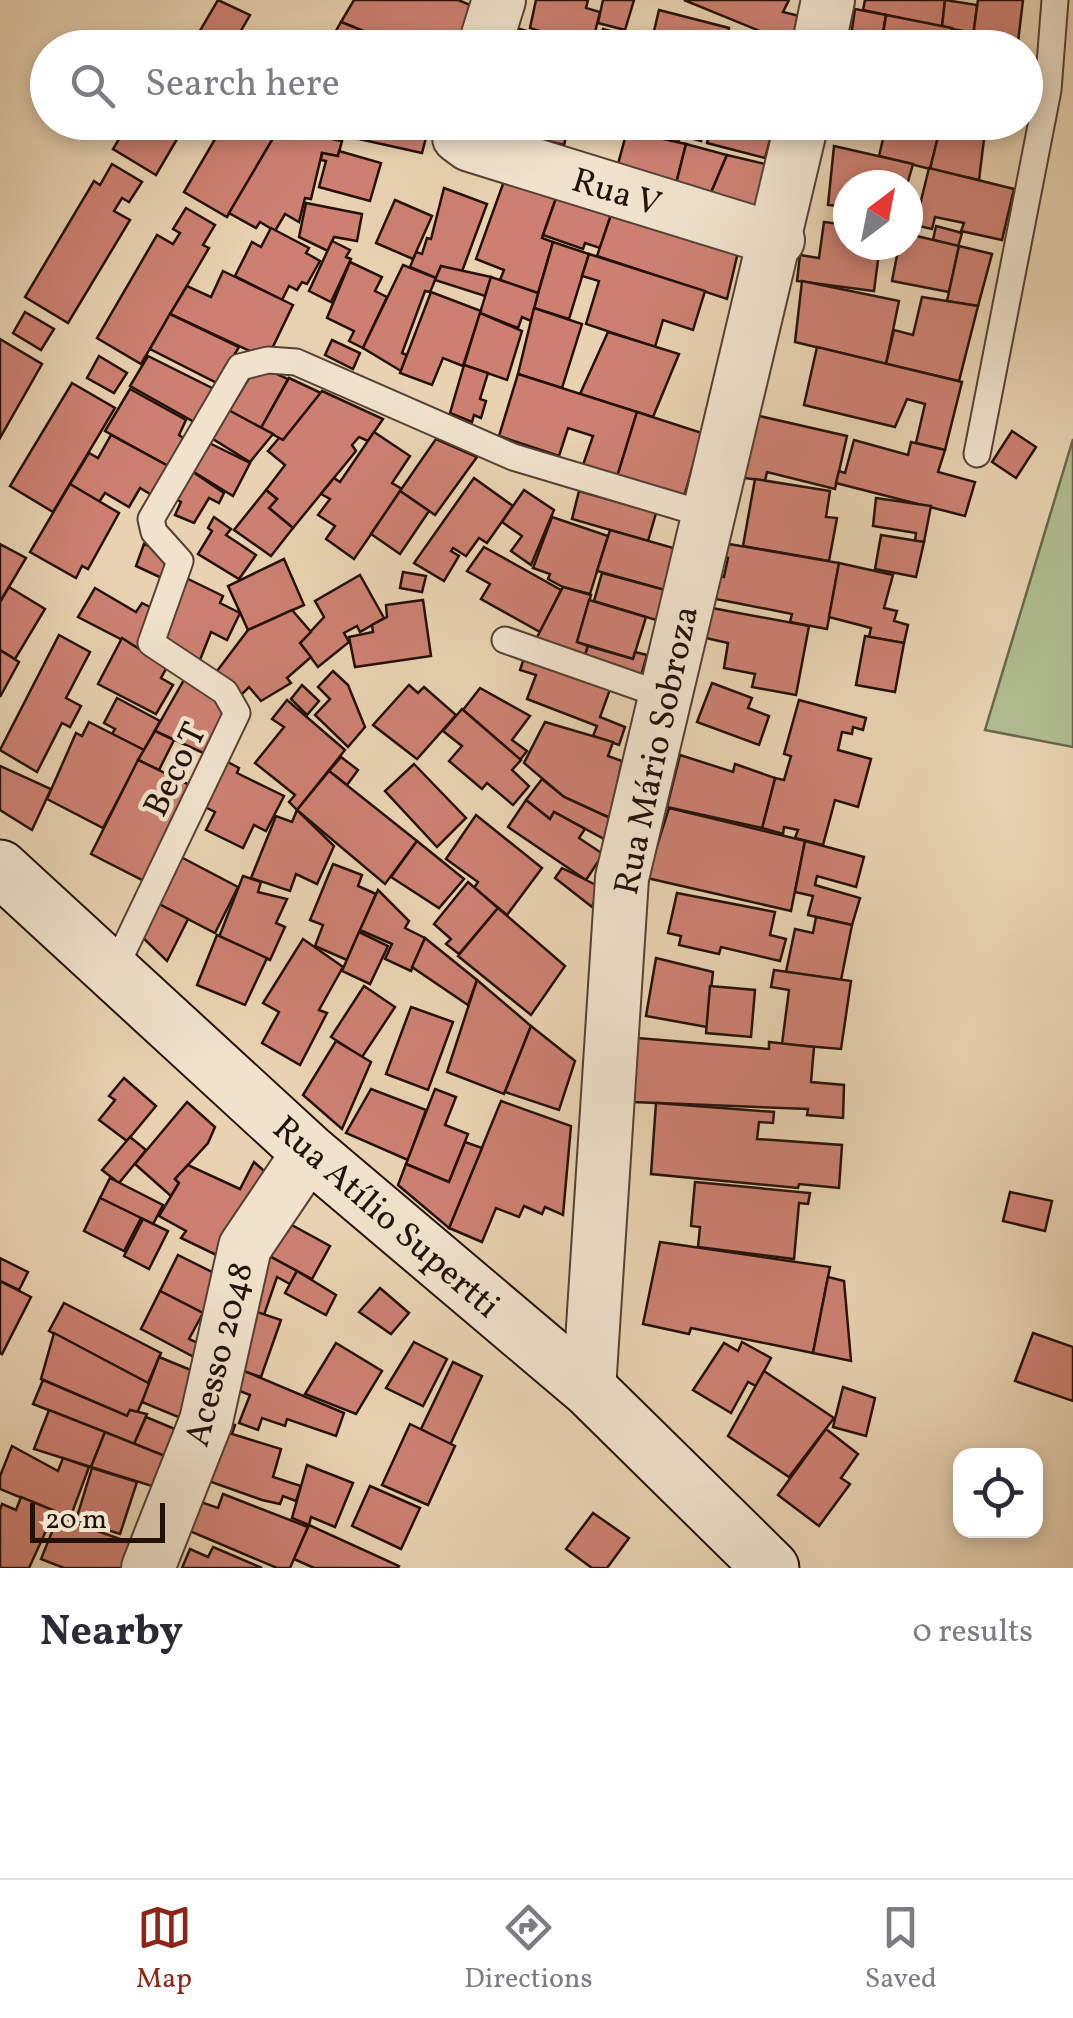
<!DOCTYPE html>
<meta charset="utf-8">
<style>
:root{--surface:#fff;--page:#f7f7f7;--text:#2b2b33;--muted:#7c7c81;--line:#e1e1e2;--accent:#8f2418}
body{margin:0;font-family:Vollkorn,serif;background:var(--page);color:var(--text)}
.controls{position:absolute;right:30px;bottom:30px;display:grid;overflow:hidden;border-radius:20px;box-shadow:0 5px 15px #0003}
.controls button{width:90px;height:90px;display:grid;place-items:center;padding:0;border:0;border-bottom:2px solid var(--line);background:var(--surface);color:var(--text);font:50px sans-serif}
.compass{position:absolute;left:833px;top:170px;width:90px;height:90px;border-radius:50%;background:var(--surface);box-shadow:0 5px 15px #0003;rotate:32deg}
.scale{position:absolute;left:30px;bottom:25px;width:135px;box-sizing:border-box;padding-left:10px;border:5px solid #241109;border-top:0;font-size:28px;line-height:35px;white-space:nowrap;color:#241109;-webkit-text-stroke:8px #f0e2cc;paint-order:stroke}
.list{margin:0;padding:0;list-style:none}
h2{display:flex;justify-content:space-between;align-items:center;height:130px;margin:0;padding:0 40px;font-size:42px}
h2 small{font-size:32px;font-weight:400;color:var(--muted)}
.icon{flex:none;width:55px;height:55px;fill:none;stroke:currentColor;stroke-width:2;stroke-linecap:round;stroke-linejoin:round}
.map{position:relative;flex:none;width:1073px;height:1568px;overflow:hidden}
.search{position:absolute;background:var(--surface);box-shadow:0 5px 15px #0003;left:30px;right:30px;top:30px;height:110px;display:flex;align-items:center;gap:25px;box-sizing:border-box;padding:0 35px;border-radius:55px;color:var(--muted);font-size:38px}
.sheet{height:310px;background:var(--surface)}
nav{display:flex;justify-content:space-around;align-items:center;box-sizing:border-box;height:140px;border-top:2px solid var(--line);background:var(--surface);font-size:28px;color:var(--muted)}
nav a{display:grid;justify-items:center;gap:5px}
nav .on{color:var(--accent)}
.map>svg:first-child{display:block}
.green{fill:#b0bd90;stroke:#6a674c;stroke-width:2.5}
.building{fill:#cd8072;stroke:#241109;stroke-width:2.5}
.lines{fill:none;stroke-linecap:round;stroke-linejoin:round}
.lane-casing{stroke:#554133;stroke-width:29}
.street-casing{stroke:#554133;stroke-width:56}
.secondary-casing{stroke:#241109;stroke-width:59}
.lane{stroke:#f0e2cc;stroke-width:25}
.street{stroke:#f0e2cc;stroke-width:52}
.secondary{stroke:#f0e2cc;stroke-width:55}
.labels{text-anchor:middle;stroke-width:9;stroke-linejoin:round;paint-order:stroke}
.street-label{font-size:35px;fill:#241109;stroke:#f0e2cc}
</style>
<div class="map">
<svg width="1073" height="1568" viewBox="0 0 1073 1568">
<rect width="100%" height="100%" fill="#e8d2b1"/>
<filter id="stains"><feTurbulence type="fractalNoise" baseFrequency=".002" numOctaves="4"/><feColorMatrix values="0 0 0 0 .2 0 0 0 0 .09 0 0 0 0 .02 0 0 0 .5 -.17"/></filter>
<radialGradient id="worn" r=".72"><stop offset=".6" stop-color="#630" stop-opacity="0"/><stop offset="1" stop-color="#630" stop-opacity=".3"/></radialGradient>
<path class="green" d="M1073 439V747L985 730Z"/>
<g class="building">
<path d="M218 0 250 15 231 48H220L198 34Z"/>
<path d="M354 0H458L473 6 469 48H404L341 22Z"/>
<path d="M536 0H588L586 8 600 12 591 48 530 28Z"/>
<path d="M603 0H634L625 30 598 23Z"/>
<path d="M684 0H789L783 12 807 18 800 47 771 40 772 36Z"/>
<path d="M865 0H945L942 27 863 10Z"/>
<path d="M945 0 977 5 974 33 942 27Z"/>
<path d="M978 0H1023L1018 42 973 36Z"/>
<path d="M855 9 886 15 881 43 851 36Z"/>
<path d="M659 10 729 28 724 48H650Z"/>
<path d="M886 15 952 28 949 48H881Z"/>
<path d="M341 22 391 42 388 48H326Z"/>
<path d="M507 25 582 48H500Z"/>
<path d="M603 29 629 36 626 48H598Z"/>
<path d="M129 122H187L156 175 113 149Z"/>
<path d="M225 122H283L227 217 184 192Z"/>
<path d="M283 122H343L335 140 279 128Z"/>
<path d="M353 122H407L428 130 422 153 350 137Z"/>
<path d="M511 122H570L564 145 544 140 542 146 505 143Z"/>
<path d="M630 122H682L678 143 627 131Z"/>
<path d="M682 122H706L701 141 679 135Z"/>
<path d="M712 122H775L765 158 707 143Z"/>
<path d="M887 122 941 125 930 169 879 156Z"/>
<path d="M941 125 984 139 979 180 930 169Z"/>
<path d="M279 128 342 141 338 156 322 153 311 199 305 198 299 222 285 214 275 231 260 222 256 228 229 213Z"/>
<path d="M627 131 686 144 674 192 615 175Z"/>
<path d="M686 144 727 155 707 202 674 192Z"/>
<path d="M834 146 913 164 907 185H848V207L828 205Z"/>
<path d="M339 151 381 163 370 201 319 187 326 161 321 160 322 153 338 156Z"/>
<path d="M727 155 769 165 752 215 707 202Z"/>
<path d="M112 164 142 182 129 202 122 198 114 211 130 220 68 323 25 297 94 181 100 185Z"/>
<path d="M929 168 1014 189 1002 240 961 231 964 223 935 217 932 229 915 225Z"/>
<path d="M508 170 561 184 542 238 553 242 538 293 500 280 504 270 476 259Z"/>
<path d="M561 184 615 203 600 248 585 243 583 249 543 235Z"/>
<path d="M444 188 487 204 461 274 441 266 436 278 410 267 416 252 422 254 427 238 431 239Z"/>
<path d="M395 200 432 216 413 259 376 243Z"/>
<path d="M306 203 362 214 357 241 334 237 328 251 299 237Z"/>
<path d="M615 203 739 248 727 299 597 256Z"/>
<path d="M186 208 215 225 203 245 209 248 141 364 97 338 157 235 173 244 180 233 173 229Z"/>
<path d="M824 222 848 225V245H880L874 291 797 281 800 255 819 258Z"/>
<path d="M936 226 962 233 958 247 933 240Z"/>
<path d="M271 228 309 248 306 253 320 261 307 284 302 282 297 290 289 286 282 300 235 276 252 242 261 247Z"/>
<path d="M908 234 959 246 949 292 892 281 899 245H908Z"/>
<path d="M332 241 350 250 346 257 351 259 331 302 309 291Z"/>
<path d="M553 242 589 254 569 319 534 308Z"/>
<path d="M959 246 992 254 978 306 947 301Z"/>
<path d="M589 254 705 291 693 330 663 320 655 347 586 324 599 281 582 276Z"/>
<path d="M350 262 382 277 375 291 387 297 363 348 349 341 354 331 327 318Z"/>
<path d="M403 265 436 278 430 292 425 291 402 353 407 355 401 371 363 348Z"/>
<path d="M441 266 491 277 485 296 435 280Z"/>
<path d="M223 271 293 305 267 359 170 314 187 286 211 297Z"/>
<path d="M491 277 538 293 531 321 522 317 518 328 480 313Z"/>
<path d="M802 281 899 301 886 364 795 342Z"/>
<path d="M431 292 481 311 463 366 443 358 432 385 400 373Z"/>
<path d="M922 297 978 306 959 381 886 364 894 330 913 335Z"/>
<path d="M534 308 582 324 562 388 518 374Z"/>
<path d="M25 312 54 329 41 350 13 333Z"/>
<path d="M480 313 522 331 507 380 464 365Z"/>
<path d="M170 314 239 347 217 383 150 349Z"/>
<path d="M608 332 679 354 653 417 580 394Z"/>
<path d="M0 339 42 364 0 438Z"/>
<path d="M332 340 360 353 353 369 325 355Z"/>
<path d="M817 347 962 382 945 450 916 443 925 404 907 399 895 427 804 405Z"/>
<path d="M99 356 127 373 114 393 87 378Z"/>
<path d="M148 356 216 390 196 423 130 386Z"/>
<path d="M257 365 288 379 260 430 229 411Z"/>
<path d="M464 365 488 373 480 399 486 401 481 418 474 415 472 422 450 413Z"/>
<path d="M518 374 637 412 617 477 583 465 593 436 568 428 559 456 499 436Z"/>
<path d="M289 378 321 393 283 440 261 428Z"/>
<path d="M72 383 115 408 53 512 10 486Z"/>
<path d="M130 389 186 420 179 435 185 439 170 467 105 431Z"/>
<path d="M322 391 383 419 368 441 359 437 352 445 356 451 293 528 269 508 277 499 266 490 285 465 268 451 279 438 283 440Z"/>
<path d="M221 406 273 434 250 462 205 434Z"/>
<path d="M637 412 702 433 684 497 617 477Z"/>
<path d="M755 415 847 436 835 489 767 472 765 481 738 477Z"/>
<path d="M1012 431 1036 447 1016 478 992 462Z"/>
<path d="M374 432 410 456 392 483 402 489 354 559 326 539 335 526 318 515 330 499 321 494 334 478 340 482Z"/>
<path d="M111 435 170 467 155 497 140 488 129 507 105 493 99 502 70 484 89 453 98 458Z"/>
<path d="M199 438 250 463 233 496 184 466Z"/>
<path d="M436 439 477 457 435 515 400 491Z"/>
<path d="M854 440 908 455 911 442 945 450 938 472 975 482 965 516 836 483 839 471 845 473Z"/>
<path d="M184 466 224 493 219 503 209 498 194 523 175 515 181 502 172 497Z"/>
<path d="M474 478 513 506 487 543 479 538 466 556 453 548 451 551 459 556 444 581 414 563Z"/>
<path d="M755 479 830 491 826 517 837 518 829 561 743 546Z"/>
<path d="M70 484 119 513 88 569 82 566 76 578 30 552Z"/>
<path d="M266 490 277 499 269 508 293 528 271 556 234 530Z"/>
<path d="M524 490 554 510 531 565 511 551 522 536 502 522Z"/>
<path d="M400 491 429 511 400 554 371 534Z"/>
<path d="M579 491 656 513 648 541 572 519Z"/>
<path d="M876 498 931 506 924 542 915 541 916 533 873 526Z"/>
<path d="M214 517 231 529 226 535 256 555 239 579 198 554 212 531 208 528Z"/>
<path d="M552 517 608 536 590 594 563 587 548 579 550 574 533 568Z"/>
<path d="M610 530 677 549 665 590 597 571Z"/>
<path d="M881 535 924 542 916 577 875 569Z"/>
<path d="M723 543 839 563 827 629 790 622 792 614 711 598 716 575 724 577 728 558 721 556Z"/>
<path d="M0 544 26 558 0 602Z"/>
<path d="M144 544 176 557 166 580 136 566Z"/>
<path d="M484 547 561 590 540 632 481 599 490 584 467 571Z"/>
<path d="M284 559 304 605 248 630 228 586Z"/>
<path d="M839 563 893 575 884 608 897 611 894 621 908 625 904 643 869 637 871 628 829 617Z"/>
<path d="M403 572 426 576 422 592 400 588Z"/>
<path d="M602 573 665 590 656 620 594 601Z"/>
<path d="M360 575 384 618 360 632 357 626 344 633 349 642 318 667 300 643 324 617 315 601Z"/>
<path d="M184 577 223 596 220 603 240 613 227 640 211 632 198 665 155 645Z"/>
<path d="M9 587 45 609 15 659 0 650V602Z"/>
<path d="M563 587 591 595 577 642 588 646 583 661 533 645Z"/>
<path d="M95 588 136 612 142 603 158 611 138 648 78 617Z"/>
<path d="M423 600 431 656 355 667 349 637 373 632 372 625 387 617 386 605Z"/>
<path d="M589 600 646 617 633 659 577 642Z"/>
<path d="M712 608 809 626 796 695 752 687 755 674 724 668 728 643 706 638Z"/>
<path d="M292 610 311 632 300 643 311 657 287 678 291 683 261 701 249 687 239 697 214 675 248 630Z"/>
<path d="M59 635 90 652 66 698 81 706 70 727 62 723 37 772 0 750Z"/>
<path d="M865 636 904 643 895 692 856 685Z"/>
<path d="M122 638 167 667 161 678 173 685 156 714 98 684Z"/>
<path d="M588 646 633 659 635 652 647 655 640 679 583 661Z"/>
<path d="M0 650 19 662 0 697Z"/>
<path d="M526 652 612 684 600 717 625 727 619 745 593 736 597 726 527 699 536 675 520 670Z"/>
<path d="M333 671 348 685 365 727 348 747 315 715 330 699 318 687Z"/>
<path d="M185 678 232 711 210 756 155 731Z"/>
<path d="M712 683 752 698 748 708 769 716 759 745 697 722Z"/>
<path d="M302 685 319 701 307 715 291 699Z"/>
<path d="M409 685 418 693 424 687 456 715 417 759 373 725Z"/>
<path d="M480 688 530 716 512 740 527 751 520 760 463 710Z"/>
<path d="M117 698 160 721 144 750 112 734 115 729 104 723Z"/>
<path d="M287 700 345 750 297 810 289 802 295 795 255 763 284 727 272 719Z"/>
<path d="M799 700 866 718 863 730 853 727 852 734 842 732 838 750 871 759 858 807 835 800 823 845 795 838 798 830 784 827 783 834 762 828 775 778 784 780 791 756 784 754Z"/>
<path d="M462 709 521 760 512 770 529 786 513 805 487 783 482 789 449 761 462 746 443 731Z"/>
<path d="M89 722 144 750 103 828 47 799 76 733 82 736Z"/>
<path d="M545 722 613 742 608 756 622 761 610 818 564 797 524 763Z"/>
<path d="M155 731 174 740 159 770 138 760Z"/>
<path d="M680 755 733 772 735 764 775 778 762 828 667 807Z"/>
<path d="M341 757 358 770 347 785 329 771Z"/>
<path d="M138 760 194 787 148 883 91 854Z"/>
<path d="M226 761 239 768 237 773 284 796 266 831 254 825 243 848 206 830 215 812 203 806Z"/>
<path d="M414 764 466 818 437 847 385 791Z"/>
<path d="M0 766 51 789 32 830 0 810Z"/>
<path d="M329 771 417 841 385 884 297 810Z"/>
<path d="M542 779 564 797 610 818 606 840 554 812 550 819 526 800Z"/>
<path d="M526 800 550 819 554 812 585 829 579 838 603 854 586 880 508 827Z"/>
<path d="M669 808 805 841 791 911 647 878Z"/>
<path d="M297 810 334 846 317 884 296 874 290 891 251 878 276 816 292 822Z"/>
<path d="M476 815 542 868 507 915 474 888 478 882 446 859Z"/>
<path d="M417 841 464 879 439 908 391 877Z"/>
<path d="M805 841 864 857 856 887 817 876 815 885 860 898 852 925 808 915 813 896 795 892Z"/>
<path d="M179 856 238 887 215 933 155 902Z"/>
<path d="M333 864 362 875 358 886 376 894 347 960 315 946 323 925 310 920Z"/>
<path d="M562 868 600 887 592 907 555 878Z"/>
<path d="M243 876 261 882 258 892 287 899 276 923 285 927 270 960 219 937Z"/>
<path d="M468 882 498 908 459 954 446 944 451 939 434 924Z"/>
<path d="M378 890 409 921 405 928 425 938 411 971 385 959 392 944 360 930Z"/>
<path d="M677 893 775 912 770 935 786 939 780 961 721 947 719 954 679 945 681 936 668 933Z"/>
<path d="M155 902 188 919 167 961 140 935Z"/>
<path d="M498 908 565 966 531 1015 458 956Z"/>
<path d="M816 917 852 925 841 980 786 972 795 929 813 933Z"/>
<path d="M359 932 388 946 370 984 342 971Z"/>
<path d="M217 935 267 958 245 1005 197 985Z"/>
<path d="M425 938 477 980 468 1005 412 967Z"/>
<path d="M303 939 343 967 319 1010 327 1013 300 1065 262 1043 279 1012 263 1003Z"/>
<path d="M656 958 713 972 707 1027 646 1016Z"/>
<path d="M774 970 851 981 841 1049 782 1044 789 990 771 987Z"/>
<path d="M477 980 531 1026 504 1094 447 1072Z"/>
<path d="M364 986 395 1007 362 1057 331 1037Z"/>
<path d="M710 986 755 990 751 1037 706 1033Z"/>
<path d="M411 1007 453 1022 428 1090 386 1074Z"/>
<path d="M531 1026 575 1061 559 1110 505 1092Z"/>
<path d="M637 1038 769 1049V1042L814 1047 811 1082 844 1085 843 1118 807 1115 808 1109 633 1102Z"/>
<path d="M336 1041 371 1062 342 1129 303 1095Z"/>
<path d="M124 1078 156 1106 127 1141 99 1120 115 1100 109 1096Z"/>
<path d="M371 1089 426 1110 408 1160 346 1133Z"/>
<path d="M435 1089 456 1097 445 1125 468 1134 449 1182 406 1164Z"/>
<path d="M501 1101 571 1126 563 1215 545 1207 542 1214 524 1206 519 1217 496 1208 482 1242 449 1228Z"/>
<path d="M187 1102 215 1127 208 1143 175 1179 179 1183 171 1196 135 1164Z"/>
<path d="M656 1103 774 1112 773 1123 759 1122 757 1139 842 1145 839 1188 799 1184 798 1188 651 1174Z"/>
<path d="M130 1137 146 1150 119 1183 102 1170Z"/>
<path d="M465 1142 482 1148 449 1228 398 1185 406 1164 449 1182Z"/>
<path d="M254 1162 271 1177 229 1261 181 1238 186 1231 159 1216 179 1183 175 1179 188 1165 240 1189Z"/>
<path d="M110 1178 163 1205 153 1224 100 1198Z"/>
<path d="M695 1182 810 1193 808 1204 799 1203 794 1259 698 1247 700 1227 691 1226Z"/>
<path d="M1010 1192 1052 1201 1045 1231 1003 1221Z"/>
<path d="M100 1198 141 1218 124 1251 84 1231Z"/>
<path d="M279 1218 330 1246 312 1279 260 1251Z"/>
<path d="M143 1219 168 1231 149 1269 124 1256Z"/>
<path d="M660 1242 830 1267 813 1353 691 1328 689 1334 643 1324Z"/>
<path d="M256 1249 297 1271 290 1284 277 1277 264 1315 237 1305Z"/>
<path d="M178 1255 222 1277 203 1313 160 1291Z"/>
<path d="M0 1258 28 1272 19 1290 0 1281Z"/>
<path d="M297 1271 336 1295 326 1315 285 1293Z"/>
<path d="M828 1277 844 1281 851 1361 813 1353Z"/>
<path d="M0 1281 31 1297 2 1354 0 1353Z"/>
<path d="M380 1288 409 1313 391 1334 359 1312Z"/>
<path d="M160 1291 203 1313 189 1339 200 1344 194 1357 141 1329Z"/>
<path d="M64 1303 161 1353 148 1383 49 1331Z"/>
<path d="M251 1310 281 1320 261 1377 240 1370Z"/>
<path d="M54 1333 150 1384 137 1413 130 1410 127 1416 41 1379Z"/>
<path d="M1033 1333 1073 1347V1401L1015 1381Z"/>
<path d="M414 1342 447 1359 423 1406 386 1388Z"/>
<path d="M742 1342 771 1358 756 1386 748 1382 731 1413 693 1390 724 1343 738 1351Z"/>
<path d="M336 1343 382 1371 356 1414 305 1394Z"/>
<path d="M159 1357 203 1375 183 1419 142 1402Z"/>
<path d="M453 1362 482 1376 450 1445 421 1429Z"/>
<path d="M237 1368 344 1413 336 1436 287 1419 285 1426 262 1418 258 1430 239 1423 250 1395 232 1388Z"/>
<path d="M764 1371 834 1418 789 1477 728 1436Z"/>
<path d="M43 1380 127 1416 130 1410 147 1414 134 1444 33 1404Z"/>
<path d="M843 1387 875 1398 866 1436 833 1427Z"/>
<path d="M49 1410 105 1432 91 1467 34 1449Z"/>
<path d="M146 1417 182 1432 172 1459 134 1444Z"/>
<path d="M220 1420 235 1425 232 1434 281 1449 273 1477 301 1486 296 1501 283 1496 280 1504 262 1500 203 1479Z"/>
<path d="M410 1424 455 1446 428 1505 382 1485Z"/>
<path d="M826 1429 858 1454 841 1478 850 1484 819 1526 778 1495Z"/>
<path d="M105 1432 165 1456 155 1487 91 1467Z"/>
<path d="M12 1446 58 1471 63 1458 89 1467 70 1518 0 1489V1476Z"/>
<path d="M307 1465 353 1483 335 1527 311 1517 309 1525 292 1518Z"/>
<path d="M92 1468 137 1482 120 1534 76 1520Z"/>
<path d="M370 1486 420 1508 401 1549 352 1526Z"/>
<path d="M223 1494 308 1527 290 1568H277L185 1529 195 1500 218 1508Z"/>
<path d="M21 1497 55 1511 29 1568H0V1510L2 1504 16 1510Z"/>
<path d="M593 1513 629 1538 607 1568H592L566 1549Z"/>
<path d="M58 1517 134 1544 124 1568H64L41 1559Z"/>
<path d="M309 1525 399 1566 398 1568H314L294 1559Z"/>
<path d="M213 1547 262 1568H182L190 1549 208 1557Z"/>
</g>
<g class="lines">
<defs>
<g id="lane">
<path d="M977 454 1048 90 1055 0"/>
<path d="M505 640 665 696"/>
<path d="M114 970 237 713 225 692 151 643 180 561 154 532 151 519 240 367 268 360 296 362 513 457 707 515"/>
</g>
<g id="street">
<path d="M484 48 499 0"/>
<path d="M818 48 828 0"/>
<path d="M460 122 459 137 470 145 778 240"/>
<path d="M589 1389 622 878 802 122"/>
<path d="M148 1568 206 1421 245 1247 309 1152"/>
</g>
<path id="secondary" d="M0 868 309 1152 589 1389 771 1568"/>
</defs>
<use href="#lane" class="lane-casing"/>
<use href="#street" class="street-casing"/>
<use href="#secondary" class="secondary-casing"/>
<use href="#lane" class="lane"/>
<use href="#street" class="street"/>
<use href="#secondary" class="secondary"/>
</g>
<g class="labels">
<g class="street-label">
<text transform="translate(617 191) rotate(17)" y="12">Rua V</text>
<text transform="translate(655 750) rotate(-78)" y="12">Rua Mário Sobroza</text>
<text transform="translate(174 769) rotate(-64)" y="12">Beco T</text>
<text transform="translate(387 1216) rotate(41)" y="12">Rua Atílio Supertti</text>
<text transform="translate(218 1354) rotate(-76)" y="12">Acesso 2048</text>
</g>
</g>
<rect width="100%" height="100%" filter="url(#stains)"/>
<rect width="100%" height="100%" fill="url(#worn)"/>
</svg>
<div class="controls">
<button><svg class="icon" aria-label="locate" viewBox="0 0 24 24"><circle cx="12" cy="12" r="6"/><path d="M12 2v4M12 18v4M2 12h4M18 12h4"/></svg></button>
</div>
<svg class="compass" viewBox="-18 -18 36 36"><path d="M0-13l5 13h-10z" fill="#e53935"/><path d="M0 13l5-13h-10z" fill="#7c7c81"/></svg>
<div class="scale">20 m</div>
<div class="search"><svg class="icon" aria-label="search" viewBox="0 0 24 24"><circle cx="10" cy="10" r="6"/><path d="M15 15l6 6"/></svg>Search here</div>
</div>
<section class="sheet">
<h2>Nearby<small>0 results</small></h2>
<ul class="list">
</ul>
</section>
<nav>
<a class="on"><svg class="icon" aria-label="map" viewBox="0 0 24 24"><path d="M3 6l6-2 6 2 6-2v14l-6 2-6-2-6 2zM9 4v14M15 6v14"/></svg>Map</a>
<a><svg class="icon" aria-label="directions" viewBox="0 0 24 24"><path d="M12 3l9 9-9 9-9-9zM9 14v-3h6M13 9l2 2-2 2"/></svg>Directions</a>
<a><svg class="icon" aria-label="saved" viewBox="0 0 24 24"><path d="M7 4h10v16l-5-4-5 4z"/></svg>Saved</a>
</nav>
